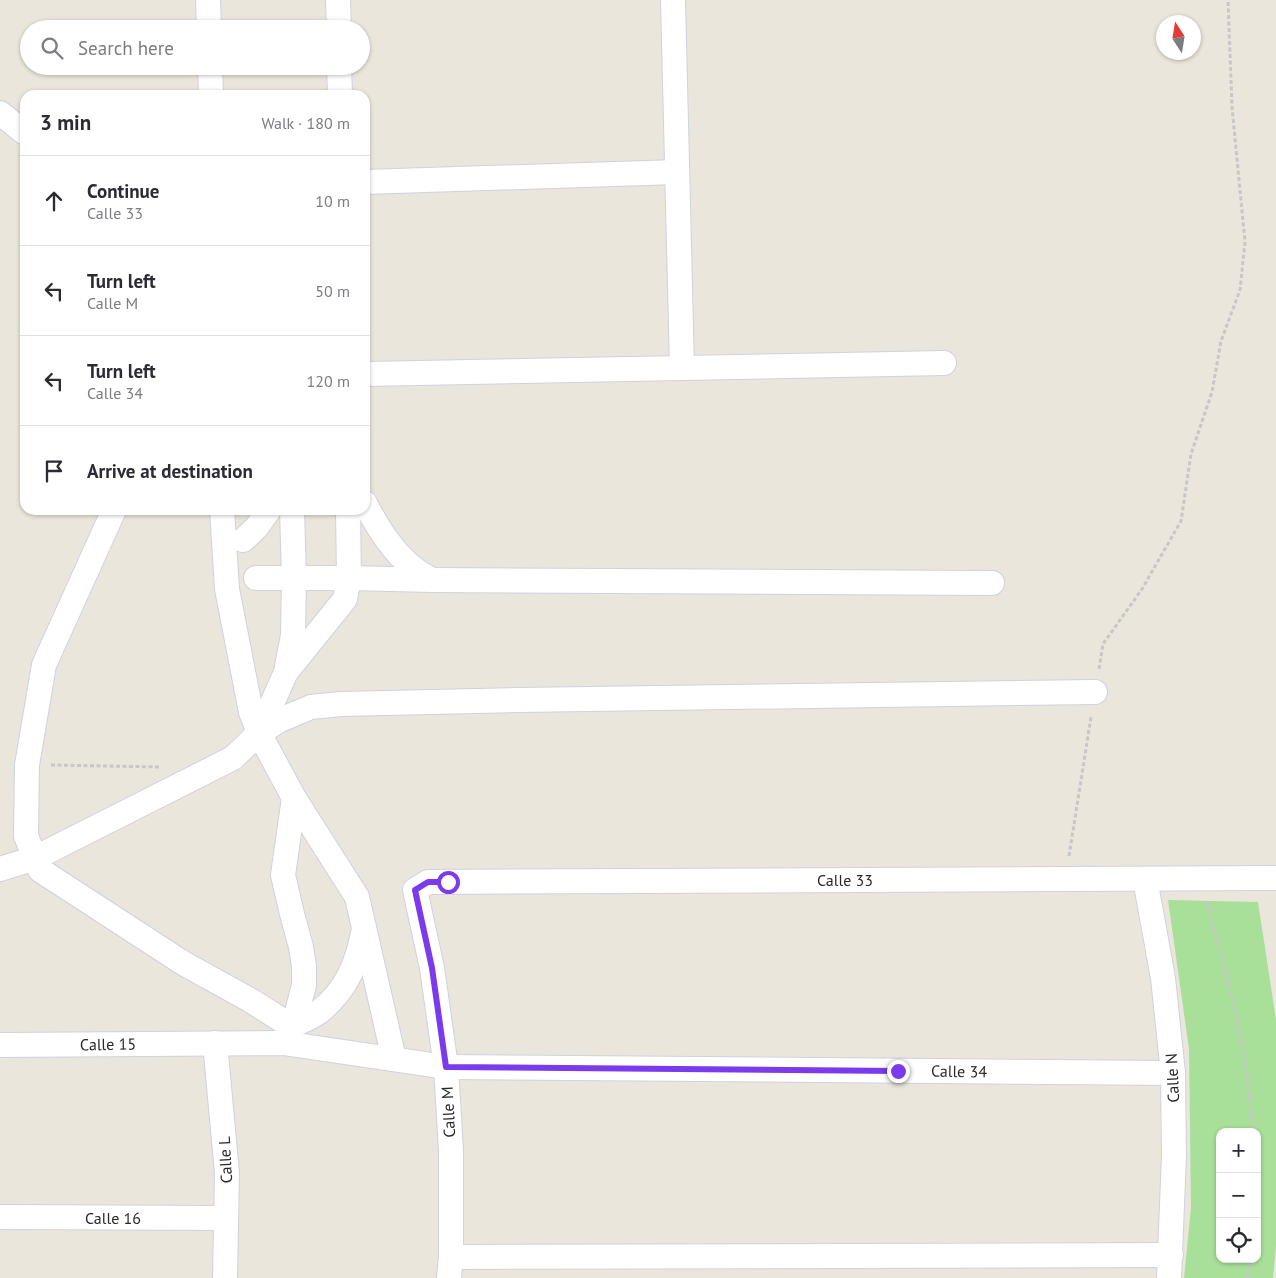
<!DOCTYPE html>
<meta charset="utf-8">
<style>
:root{--surface:#fff;--page:#f2f2f3;--text:#2b2b33;--muted:#7c7c81;--line:#e1e1e2}
body{margin:0;font-family:"PT Sans",sans-serif;background:var(--page);color:var(--text)}
.controls{position:absolute;right:15px;bottom:15px;display:grid;overflow:hidden;border-radius:10px;box-shadow:0 1px 4px #0004}
.controls button{width:45px;height:45px;display:grid;place-items:center;padding:0;border:0;border-bottom:1px solid var(--line);background:var(--surface);color:var(--text);font:25px sans-serif}
.compass{position:absolute;left:1156px;top:15px;width:45px;height:45px;border-radius:50%;background:var(--surface);box-shadow:0 1px 4px #0004;rotate:348deg}
.stop{position:absolute;width:15px;height:15px;margin:-11px;border:4px solid #7c3aed;border-radius:50%;background:#fff}
.stop.end{background:#7c3aed;border-color:#fff;box-shadow:0 1px 5px #0008}
.list{margin:0;padding:0;list-style:none}
h2{display:flex;justify-content:space-between;align-items:center;height:65px;margin:0;padding:0 20px;font-size:21px}
h2 small{font-size:16px;font-weight:400;color:var(--muted)}
.list li{display:grid;grid-template-columns:32px 1fr auto;gap:15px;align-items:center;box-sizing:border-box;height:90px;padding:0 20px;border-top:1px solid var(--line)}
.list b{display:block;font-size:19px;white-space:nowrap}
.list p{margin:0;font-size:16px;white-space:nowrap;color:var(--muted)}
.list em{font-size:16px;font-style:normal;color:var(--muted)}
.icon{flex:none;width:28px;height:28px;fill:none;stroke:currentColor;stroke-width:2;stroke-linecap:round;stroke-linejoin:round}
.map{position:relative;flex:none;width:1276px;height:1278px;overflow:hidden}
.search{position:absolute;background:var(--surface);box-shadow:0 1px 4px #0004;left:20px;top:20px;width:350px;height:55px;display:flex;align-items:center;gap:12px;box-sizing:border-box;padding:0 18px;border-radius:28px;color:var(--muted);font-size:19px}
.panel{position:absolute;background:var(--surface);box-shadow:0 1px 4px #0004;left:20px;top:90px;width:350px;height:425px;border-radius:15px}
.map>svg:first-child{display:block}
.green{fill:#a8df99;fill-rule:evenodd}
.lines{fill:none;stroke-linecap:round;stroke-linejoin:round}
.minor-casing{stroke:#d0d1e1;stroke-width:26}
.path{stroke:#c7c7c7;stroke-width:3;stroke-dasharray:4 2.5;stroke-linecap:butt}
.minor{stroke:#fff;stroke-width:24}
.route{stroke:#7c3aed;stroke-width:6}
.labels{text-anchor:middle;stroke-width:4;stroke-linejoin:round;paint-order:stroke}
.street-label{font-size:16px;fill:#292929;stroke:#fff}
</style>
<div class="map">
<svg width="1276" height="1278" viewBox="0 0 1276 1278">
<rect width="100%" height="100%" fill="#eae6db"/>
<path class="green" d="M1168 900 1258 902 1276 1020V1246L1273 1278H1184L1191 1208 1189 1049ZM1220 1132H1257V1259H1220Z"/>
<g class="lines">
<defs>
<g id="minor">
<path d="M208 0 209 29"/>
<path d="M338 0 339 29"/>
<path d="M673 0 682 368"/>
<path d="M210 66 211 95"/>
<path d="M339 66 340 95"/>
<path d="M0 113 25 133"/>
<path d="M365 182 677 172"/>
<path d="M365 374 944 363"/>
<path d="M365 503C377 527 391 550 412 567 418 572 425 576 432 580"/>
<path d="M114 510 44 665 27 765 26 836 40 870 183 963 250 1000 291 1026C300 1022 311 1018 319 1012 347 990 358 962 364 928"/>
<path d="M222 510 227 589 251 712 259 733 294 798 357 897 394 1059"/>
<path d="M243 540 256 528 269 510"/>
<path d="M256 578H349L432 580 992 583"/>
<path d="M287 671 345 599 349 578 348 510"/>
<path d="M259 733 280 720 311 707 341 704 519 700 1095 692"/>
<path d="M0 869 35 858 233 758 259 733 286 672 293 635 294 578 292 510"/>
<path d="M1145 879 1163 978 1173 1073 1174 1156 1169 1278"/>
<path d="M288 1032 296 1016 304 985V966L301 947 292 914 283 875 294 798"/>
<path d="M215 1043 227 1173 225 1278"/>
<path d="M0 1045 283 1043 446 1067 1173 1073"/>
<path d="M0 1217 226 1218"/>
<path d="M451 1257 1171 1255"/>
<path d="M449 1278 451 1257V1151L446 1067 432 968 415 890 428 882 1276 878"/>
</g>
</defs>
<use href="#minor" class="minor-casing"/>
<g class="path">
<path d="M1099 669 1103 644 1142 589 1181 521 1191 454 1212 392 1221 341 1240 290 1245 242 1232 107 1228 0"/>
<path d="M51 765 160 767"/>
<path d="M1069 856 1091 717"/>
<path d="M1207 902 1233 1001 1247 1070 1253 1132"/>
<path d="M1247 1278 1251 1259"/>
</g>
<use href="#minor" class="minor"/>
</g>
<g class="lines">
<path class="route" d="M448 882H428L415 890 432 968 446 1067 898 1071"/>
</g>
<g class="labels">
<g class="street-label">
<text x="845" y="886">Calle 33</text>
<text transform="translate(108 1044) rotate(-1)" y="6">Calle 15</text>
<text transform="translate(959 1071) rotate(1)" y="6">Calle 34</text>
<text transform="translate(1172 1078) rotate(-93)" y="6">Calle N</text>
<text transform="translate(448 1112) rotate(-93)" y="6">Calle M</text>
<text transform="translate(225 1160) rotate(-93)" y="6">Calle L</text>
<text x="113" y="1224">Calle 16</text>
</g>
</g>
</svg>
<div class="controls">
<button>+</button>
<button>−</button>
<button><svg class="icon" aria-label="locate" viewBox="0 0 24 24"><circle cx="12" cy="12" r="6"/><path d="M12 2v4M12 18v4M2 12h4M18 12h4"/></svg></button>
</div>
<svg class="compass" viewBox="-18 -18 36 36"><path d="M0-13l5 13h-10z" fill="#e53935"/><path d="M0 13l5-13h-10z" fill="#7c7c81"/></svg>
<div class="stop" style="left:448px;top:882px"></div>
<div class="stop end" style="left:898px;top:1071px"></div>
<div class="search"><svg class="icon" aria-label="search" viewBox="0 0 24 24"><circle cx="10" cy="10" r="6"/><path d="M15 15l6 6"/></svg>Search here</div>
<section class="panel">
<h2>3 min<small>Walk · 180 m</small></h2>
<ul class="list">
<li><svg class="icon" aria-label="ahead" viewBox="0 0 24 24"><path d="M12 20V5M6 11l6-6 6 6"/></svg><div><b>Continue</b><p>Calle 33</p></div><em>10 m</em></li>
<li><svg class="icon" aria-label="left" viewBox="0 0 24 24"><path d="M17 20v-9H6M10 6l-5 5 5 5"/></svg><div><b>Turn left</b><p>Calle M</p></div><em>50 m</em></li>
<li><svg class="icon" aria-label="left" viewBox="0 0 24 24"><path d="M17 20v-9H6M10 6l-5 5 5 5"/></svg><div><b>Turn left</b><p>Calle 34</p></div><em>120 m</em></li>
<li><svg class="icon" aria-label="arrive" viewBox="0 0 24 24"><path d="M6 21V4h12l-3 4 3 4H6"/></svg><div><b>Arrive at destination</b></div></li>
</ul>
</section>
</div>
